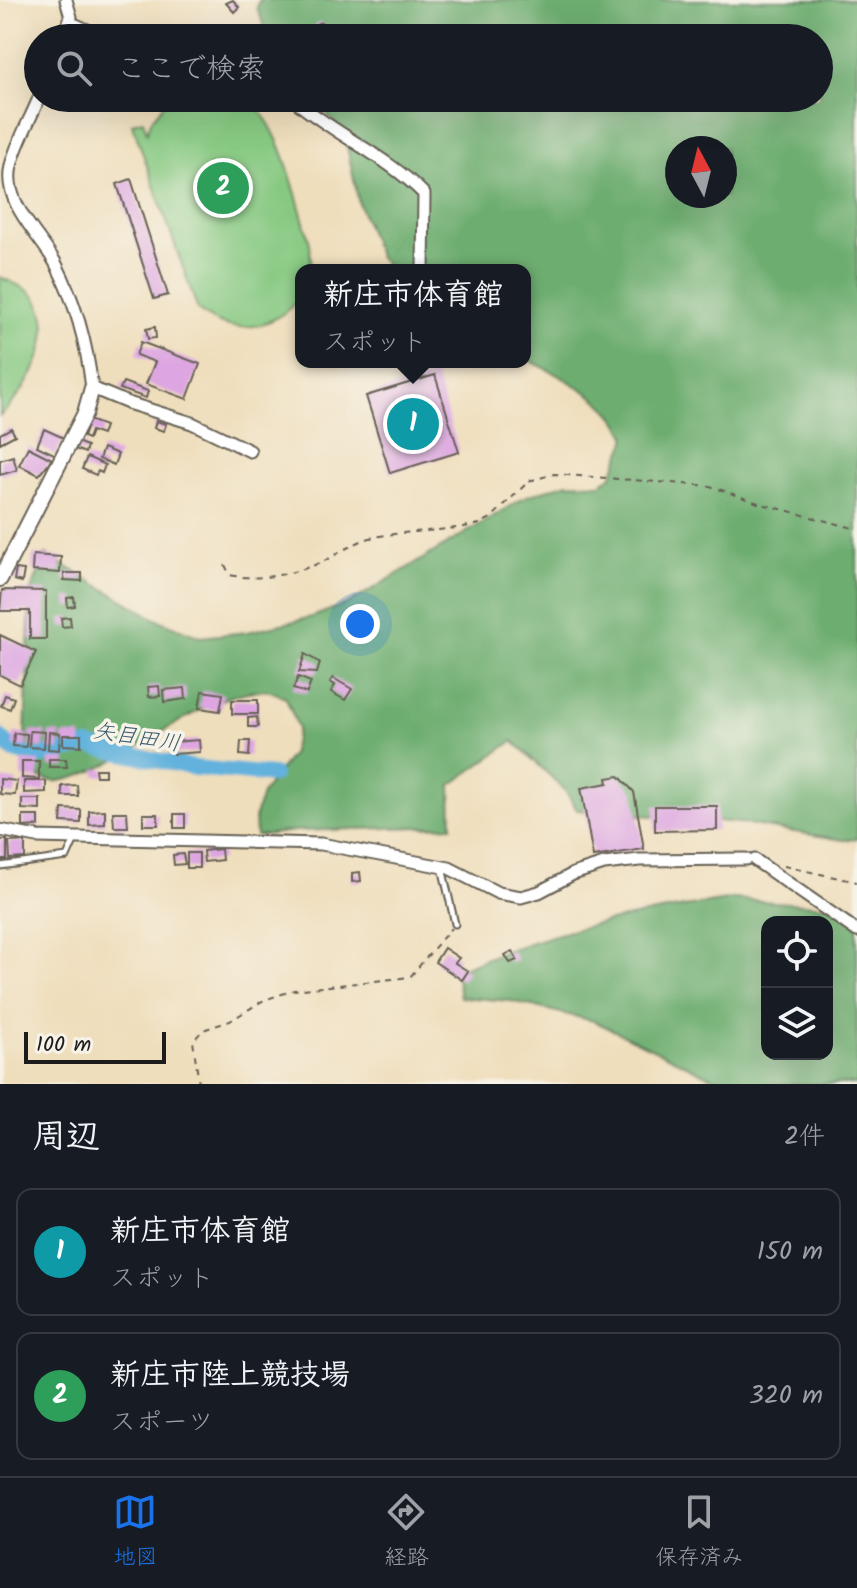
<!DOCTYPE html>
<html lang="ja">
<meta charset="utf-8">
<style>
:root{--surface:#171b24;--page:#242831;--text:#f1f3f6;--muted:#9ea1a6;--line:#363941;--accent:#1a73e8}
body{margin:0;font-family:Kalam,"Klee One",sans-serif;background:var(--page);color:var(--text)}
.controls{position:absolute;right:24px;bottom:24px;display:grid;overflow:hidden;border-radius:16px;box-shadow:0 8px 32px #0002}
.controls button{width:72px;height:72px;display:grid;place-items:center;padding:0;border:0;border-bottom:2px solid var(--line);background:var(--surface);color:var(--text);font:40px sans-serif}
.compass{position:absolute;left:665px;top:136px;width:72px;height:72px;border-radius:50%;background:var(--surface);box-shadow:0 8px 32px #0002;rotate:353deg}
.scale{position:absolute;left:24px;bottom:20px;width:142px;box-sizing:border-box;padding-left:8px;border:4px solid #1c1c1c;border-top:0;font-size:22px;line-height:28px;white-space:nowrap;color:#1c1c1c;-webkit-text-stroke:6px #f7f3e8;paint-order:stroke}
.you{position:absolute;left:360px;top:624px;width:28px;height:28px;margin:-20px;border:6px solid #fff;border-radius:50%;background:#1a73e8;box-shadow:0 0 0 12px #1a73e833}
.badge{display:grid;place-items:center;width:52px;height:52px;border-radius:50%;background:var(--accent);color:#fff;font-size:26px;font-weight:700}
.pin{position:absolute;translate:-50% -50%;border:4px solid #fff;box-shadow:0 2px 8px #0006}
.popup{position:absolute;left:295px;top:264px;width:236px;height:104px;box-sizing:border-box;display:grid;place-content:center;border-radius:16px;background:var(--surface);filter:drop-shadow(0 2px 6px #0005);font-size:26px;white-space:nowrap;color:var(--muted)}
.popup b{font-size:30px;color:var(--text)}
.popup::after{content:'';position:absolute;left:50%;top:100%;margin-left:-16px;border:16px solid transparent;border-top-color:var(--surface)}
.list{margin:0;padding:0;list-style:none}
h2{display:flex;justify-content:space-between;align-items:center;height:104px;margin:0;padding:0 32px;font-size:34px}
h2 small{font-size:26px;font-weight:400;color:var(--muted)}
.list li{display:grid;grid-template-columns:52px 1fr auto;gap:24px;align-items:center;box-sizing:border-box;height:128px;margin:0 16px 16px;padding:0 16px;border:2px solid var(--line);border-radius:16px}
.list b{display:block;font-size:30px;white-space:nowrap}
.list p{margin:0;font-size:26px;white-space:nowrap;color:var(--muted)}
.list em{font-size:26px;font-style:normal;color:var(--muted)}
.icon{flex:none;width:44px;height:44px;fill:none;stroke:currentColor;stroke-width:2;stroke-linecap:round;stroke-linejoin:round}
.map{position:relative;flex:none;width:857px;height:1084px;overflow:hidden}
.search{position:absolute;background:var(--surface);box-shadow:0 8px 32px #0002;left:24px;right:24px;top:24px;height:88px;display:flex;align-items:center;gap:20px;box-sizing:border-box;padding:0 28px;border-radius:44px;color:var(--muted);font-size:30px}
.sheet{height:392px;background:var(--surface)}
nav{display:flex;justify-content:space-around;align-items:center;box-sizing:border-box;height:112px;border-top:2px solid var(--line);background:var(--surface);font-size:22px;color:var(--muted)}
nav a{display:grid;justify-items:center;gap:4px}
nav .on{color:var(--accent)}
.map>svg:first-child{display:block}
.green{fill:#87c982;stroke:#52724f;stroke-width:2}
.forest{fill:#6dad70;stroke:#446446;stroke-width:2;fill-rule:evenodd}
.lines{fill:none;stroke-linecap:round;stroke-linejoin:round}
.river{stroke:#62b2dd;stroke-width:16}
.building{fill:#dda5e1}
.service-casing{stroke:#666054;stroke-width:9}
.minor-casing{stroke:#666054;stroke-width:15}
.tertiary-casing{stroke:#666054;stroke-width:18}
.path{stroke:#666054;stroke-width:2;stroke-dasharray:6 6;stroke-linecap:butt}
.service{stroke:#fff;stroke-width:5}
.minor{stroke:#fff;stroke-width:11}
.tertiary{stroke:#fff;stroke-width:14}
.labels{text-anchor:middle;stroke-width:7;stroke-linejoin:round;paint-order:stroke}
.water-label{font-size:22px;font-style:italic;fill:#385869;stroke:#f7f3e8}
</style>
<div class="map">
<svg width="857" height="1084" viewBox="0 0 857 1084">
<rect width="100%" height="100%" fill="#f7f3e8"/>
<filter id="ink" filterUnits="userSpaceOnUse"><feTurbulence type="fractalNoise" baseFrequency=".0125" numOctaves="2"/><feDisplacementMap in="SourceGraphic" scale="16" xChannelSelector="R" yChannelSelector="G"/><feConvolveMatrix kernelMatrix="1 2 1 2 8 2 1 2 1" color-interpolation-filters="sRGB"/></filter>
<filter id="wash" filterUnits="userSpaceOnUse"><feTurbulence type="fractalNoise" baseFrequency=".006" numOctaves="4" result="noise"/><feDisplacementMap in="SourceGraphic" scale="32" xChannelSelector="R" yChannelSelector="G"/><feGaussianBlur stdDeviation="1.8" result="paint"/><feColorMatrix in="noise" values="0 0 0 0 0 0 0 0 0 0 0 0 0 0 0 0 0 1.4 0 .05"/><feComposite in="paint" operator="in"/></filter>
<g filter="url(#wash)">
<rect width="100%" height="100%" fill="#efdebc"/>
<g class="green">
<path d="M169 98H245C282 119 297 203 310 243L311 270H301V296C275 329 232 339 198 310L132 123 143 120 147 132 152 119Z"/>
<path d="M0 277C12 283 30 288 37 300 60 337 27 391 0 416Z"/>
</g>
<g class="forest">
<path d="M259 0H857V839L843 840 740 823 577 810 565 790 513 741 451 785 452 826 295 831 256 836 255 816 262 794 291 755 298 728 286 698C279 695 270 689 263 690 193 694 126 771 59 781 48 783 33 774 24 770L30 593 46 555 156 619 200 637 247 632 312 617 351 602 527 496 567 483 600 484 611 477 627 438C609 397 563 378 525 358V270H391L378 256 359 204 345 137 315 98H819V38H269L257 8ZM677 148H725V196H677Z"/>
<path d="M733 899 857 908V1084H726L594 1021 511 1001 460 997 456 971C551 929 631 915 733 899ZM767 922H827V1054H767Z"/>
</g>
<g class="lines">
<path class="river" d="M0 737 14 751 35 757 88 746 195 768 273 775"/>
</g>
<g id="blocks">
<g class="building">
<path d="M233 0 239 7 234 12 226 3Z"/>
<circle cx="320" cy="27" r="4.5"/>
<path d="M131 179 168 295 154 299 117 184Z"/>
<path d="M155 327 156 338 148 339 146 329Z"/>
<path d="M141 342 200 364 187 399 146 384 155 362 136 355Z"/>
<path d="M435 375 459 452 390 473 366 396Z"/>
<path d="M123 382 148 391 146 398 120 389Z"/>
<path d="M89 420 105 426 102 435 91 431 88 439 83 437Z"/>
<path d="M156 421 166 424 164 431 154 428Z"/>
<path d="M11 428 15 435 0 443V434Z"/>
<path d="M44 429 64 438 56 455 37 446Z"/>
<path d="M77 442 87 446 85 453 75 449Z"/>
<path d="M28 447 52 459 39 475 19 465Z"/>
<path d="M103 448 118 454 114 465 99 459Z"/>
<path d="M13 456 17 470 0 475V460Z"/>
<path d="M87 457 105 465 102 473 98 471 96 475 82 469Z"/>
<path d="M33 555 61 557 60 573 32 571Z"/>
<path d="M16 569 24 570 22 582 14 580Z"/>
<path d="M64 573H82V581L64 580Z"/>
<path d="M2 590 46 591V639H30V611H0Z"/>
<path d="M74 597 75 606 68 607 67 598Z"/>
<path d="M70 617 71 626 62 627 61 618Z"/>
<path d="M0 635 36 652 20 685 0 675Z"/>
<path d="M305 654 320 663 317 673 299 672Z"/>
<path d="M298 677 311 682 307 693 293 689Z"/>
<path d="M333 678 352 689 345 700 331 692 335 685 330 682Z"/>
<path d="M159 686 160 696 149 697 148 687Z"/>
<path d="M185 688 186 699 164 702 163 690Z"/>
<path d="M202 691 223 694 220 711 199 708Z"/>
<path d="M5 695 14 698 10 709 1 706Z"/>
<rect x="232" y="700" width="26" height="14"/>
<path d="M257 717 258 727H248V718Z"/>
<path d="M30 731 45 732 44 748 29 747Z"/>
<path d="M49 732 60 733 59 750 48 749Z"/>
<path d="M14 733 27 734 26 747 13 746Z"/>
<path d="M63 735H81V746L63 745Z"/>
<path d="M199 740 200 752 173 754 172 742Z"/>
<path d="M241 741H250L249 756 240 755Z"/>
<path d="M49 759H66L67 767H49Z"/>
<path d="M22 761H39V779L22 778Z"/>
<path d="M95 769H105V776H96Z"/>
<path d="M619 776 634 792 644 849 593 857 581 788 608 783 607 778Z"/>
<path d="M0 779 17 781 15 795 0 794Z"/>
<path d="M24 781H46V792L24 793Z"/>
<path d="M77 785 78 796H62V786Z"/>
<path d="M22 799H40V810L22 809Z"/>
<path d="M655 806H717V830L655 831Z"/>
<path d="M62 809 81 810V823L61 822Z"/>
<path d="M105 810V824L89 825V811Z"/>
<path d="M113 812H127L128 827H114Z"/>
<rect x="143" y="814" width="15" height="11"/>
<rect x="174" y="814" width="11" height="14"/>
<path d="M23 816H39V826L23 827Z"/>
<rect x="0" y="840" width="7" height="20"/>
<path d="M25 841V858L10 859 9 842Z"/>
<path d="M221 849 222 860 204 862 203 851Z"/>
<rect x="187" y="853" width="12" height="15"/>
<path d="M183 854 185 864 174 865 173 855Z"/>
<path d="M360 872 361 881 352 882V873Z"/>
<path d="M444 948 459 958 455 963 468 971 462 980 435 962Z"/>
<path d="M512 951 517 960 510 963 505 955Z"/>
</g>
</g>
</g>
<g filter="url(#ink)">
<use href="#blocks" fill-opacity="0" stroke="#666054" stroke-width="2"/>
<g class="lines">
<defs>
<g id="service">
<path d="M70 19 113 38"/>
<path d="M0 866 67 857 75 839"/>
<path d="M442 867 455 924"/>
</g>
<g id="minor">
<path d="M62 38 71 17 66 0"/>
<path d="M39 98C30 120 16 144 11 166 2 203 41 236 56 264 76 303 87 345 92 388L128 403 192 423 250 451"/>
<path d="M292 98C333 134 386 155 424 194L423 270"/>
<path d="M0 830 37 837 321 844 449 868 498 893 521 897 539 892 573 874 604 864 640 860 746 859"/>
<path d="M755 860 857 931"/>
</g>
<path id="tertiary" d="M0 579 85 413 92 388"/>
</defs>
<use href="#service" class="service-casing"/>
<use href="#minor" class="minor-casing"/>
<use href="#tertiary" class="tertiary-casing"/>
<g class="path">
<path d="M225 565 230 575C260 582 299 573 326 560 340 553 355 542 370 538 407 530 444 532 480 524L491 518 529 481 554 474 710 486 758 503 857 529"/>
<path d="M784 866 857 882"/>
<path d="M199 1084 193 1041 203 1030 230 1021 264 1000 294 990 410 977 451 928"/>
</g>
<use href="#service" class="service"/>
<use href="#minor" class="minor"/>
<use href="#tertiary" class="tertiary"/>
</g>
</g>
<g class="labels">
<g class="water-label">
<text transform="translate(137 736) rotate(9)" y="8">矢目田川</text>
</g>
</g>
</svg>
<div class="controls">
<button><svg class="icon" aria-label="locate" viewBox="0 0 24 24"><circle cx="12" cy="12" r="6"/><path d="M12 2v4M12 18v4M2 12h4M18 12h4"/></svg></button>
<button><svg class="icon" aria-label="layers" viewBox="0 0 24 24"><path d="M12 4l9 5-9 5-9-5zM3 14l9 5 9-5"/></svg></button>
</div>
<svg class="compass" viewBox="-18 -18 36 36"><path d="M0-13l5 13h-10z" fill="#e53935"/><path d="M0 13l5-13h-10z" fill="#9ea1a6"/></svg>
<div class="scale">100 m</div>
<div class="you"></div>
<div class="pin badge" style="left:413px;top:424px;background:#0f9aa8">1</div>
<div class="popup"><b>新庄市体育館</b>スポット</div>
<div class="pin badge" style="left:223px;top:188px;background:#2e9e5b">2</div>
<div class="search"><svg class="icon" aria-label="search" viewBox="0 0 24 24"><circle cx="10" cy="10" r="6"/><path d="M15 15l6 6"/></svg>ここで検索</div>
</div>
<section class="sheet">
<h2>周辺<small>2件</small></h2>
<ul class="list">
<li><span class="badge" style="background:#0f9aa8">1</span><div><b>新庄市体育館</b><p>スポット</p></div><em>150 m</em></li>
<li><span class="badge" style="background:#2e9e5b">2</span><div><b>新庄市陸上競技場</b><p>スポーツ</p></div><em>320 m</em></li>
</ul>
</section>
<nav>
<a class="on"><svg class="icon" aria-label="map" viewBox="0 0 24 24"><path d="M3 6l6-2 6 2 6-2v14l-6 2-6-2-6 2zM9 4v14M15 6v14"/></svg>地図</a>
<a><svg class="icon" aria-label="directions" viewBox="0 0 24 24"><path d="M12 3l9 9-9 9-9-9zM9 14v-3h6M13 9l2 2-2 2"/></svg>経路</a>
<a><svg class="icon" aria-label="saved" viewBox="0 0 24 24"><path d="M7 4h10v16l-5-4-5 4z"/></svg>保存済み</a>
</nav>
